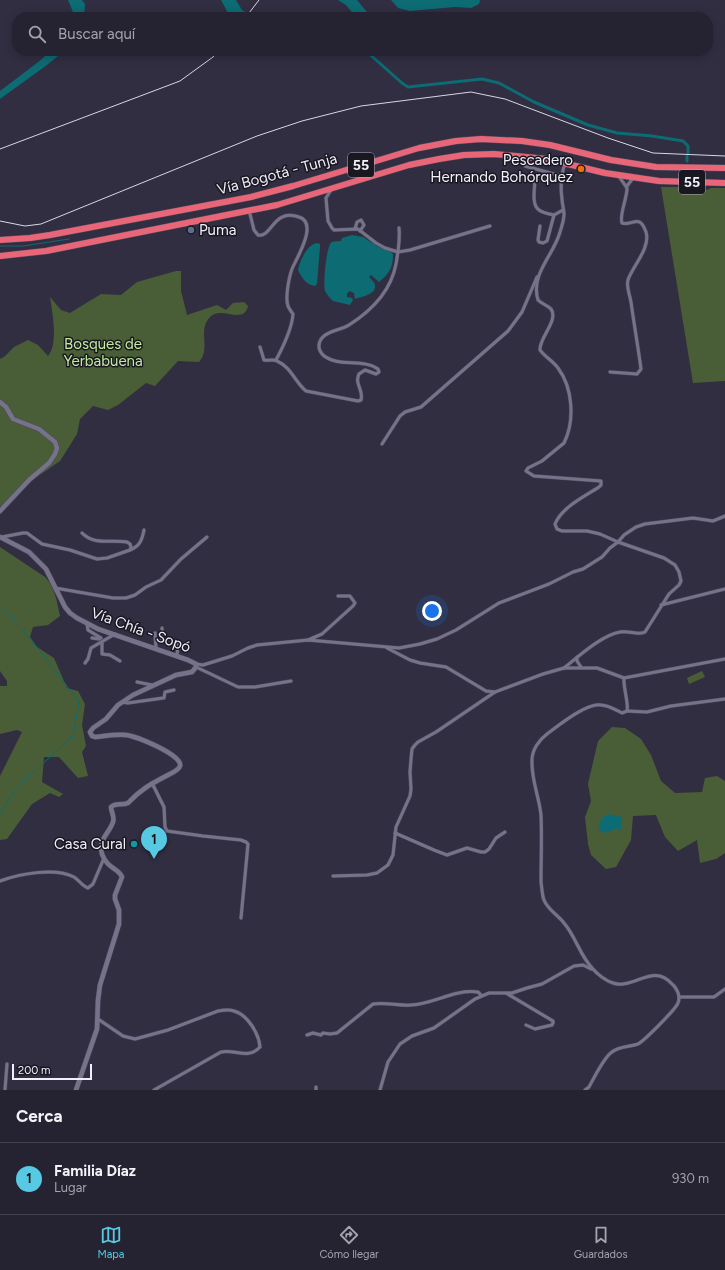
<!DOCTYPE html>
<html lang="es">
<meta charset="utf-8">
<style>
:root{--surface:#252232;--page:#312f3e;--text:#f1f3f6;--muted:#a3a4ac;--line:#423f4d;--accent:#57c9e2}
body{margin:0;font-family:Figtree,sans-serif;background:var(--page);color:var(--text)}
.scale{position:absolute;left:12px;bottom:10px;width:80px;box-sizing:border-box;padding-left:4px;border:2px solid #f1effc;border-top:0;font-size:11px;line-height:14px;white-space:nowrap;color:#f1effc;-webkit-text-stroke:3px #191821;paint-order:stroke}
.you{position:absolute;left:432px;top:611px;width:14px;height:14px;margin:-10px;border:3px solid #fff;border-radius:50%;background:#1a73e8;box-shadow:0 0 0 6px #1a73e833}
.badge{display:grid;place-items:center;width:26px;height:26px;border-radius:50%;background:var(--accent);color:#111;font-size:13px;font-weight:700}
.pin{position:absolute;translate:-50% -33px;filter:drop-shadow(0 1px 2px #0008)}
.pin::after{content:'';position:absolute;top:21px;width:14px;height:12px;background:inherit;clip-path:polygon(0 0,100% 0,50% 100%)}
.list{margin:0;padding:0;list-style:none}
h2{display:flex;justify-content:space-between;align-items:center;height:52px;margin:0;padding:0 16px;font-size:17px}
h2 small{font-size:13px;font-weight:400;color:var(--muted)}
.list li{display:grid;grid-template-columns:26px 1fr auto;gap:12px;align-items:center;box-sizing:border-box;height:72px;padding:0 16px;border-top:1px solid var(--line)}
.list b{display:block;font-size:15px;white-space:nowrap}
.list p{margin:0;font-size:13px;white-space:nowrap;color:var(--muted)}
.list em{font-size:13px;font-style:normal;color:var(--muted)}
.icon{flex:none;width:22px;height:22px;fill:none;stroke:currentColor;stroke-width:2;stroke-linecap:round;stroke-linejoin:round}
.map{position:relative;flex:none;width:725px;height:1090px;overflow:hidden}
.search{position:absolute;background:var(--surface);box-shadow:0 2px 10px #0003;left:12px;right:12px;top:12px;height:44px;display:flex;align-items:center;gap:10px;box-sizing:border-box;padding:0 14px;border-radius:16px;color:var(--muted);font-size:15px}
.sheet{height:124px;background:var(--surface)}
nav{display:flex;justify-content:space-around;align-items:center;box-sizing:border-box;height:56px;border-top:1px solid var(--line);background:var(--surface);font-size:11px;color:var(--muted)}
nav a{display:grid;justify-items:center;gap:2px}
nav .on{color:var(--accent)}
.map>svg:first-child{display:block}
.green{fill:#495e36}
.water{fill:#0d6b73}
.lines{fill:none;stroke-linecap:round;stroke-linejoin:round}
.stream{stroke:#0d6b73;stroke-width:1}
.canal{stroke:#0d6b73;stroke-width:3}
.street-casing{stroke:#4e4a5b;stroke-width:4}
.secondary-casing{stroke:#4e4a5b;stroke-width:5.5}
.highway-casing{stroke:#4e4a5b;stroke-width:7}
.street{stroke:#76728a;stroke-width:3}
.secondary{stroke:#76728a;stroke-width:4.5}
.highway{stroke:#e96679;stroke-width:6}
.rail{stroke:#d8d6e4;stroke-width:1}
.food-dot{fill:#e8710a;stroke:#191821;stroke-width:1.5}
.service-dot{fill:#5c6f8a;stroke:#191821;stroke-width:1.5}
.culture-dot{fill:#0f9aa8;stroke:#191821;stroke-width:1.5}
.labels{text-anchor:middle;stroke-width:3;stroke-linejoin:round;paint-order:stroke}
.shield{fill:#191821;stroke:#b0aeba;stroke-width:1}
.shield-label{font-size:14px;font-weight:bold;fill:#f1effc}
.poi-label{font-size:15px;fill:#f1effc;stroke:#191821;text-anchor:end}
.street-label{font-size:15px;fill:#f1effc;stroke:#191821}
.park-label{font-size:15px;fill:#c1eb9f;stroke:#191821}
</style>
<div class="map">
<svg width="725" height="1090" viewBox="0 0 725 1090">
<rect width="100%" height="100%" fill="#312e42"/>
<g class="green">
<path d="M661 187H698L704 191 711 188H725V381L693 383Z"/>
<path d="M176 271H181V291L187 315 217 305 226 310 233 303 244 302 248 306C244 325 222 306 211 316 196 330 212 347 199 362L178 361 155 386 146 383 118 405 108 410 93 406 80 419 77 434 60 461 18 490 5 506H0V359L4 357 14 347 28 340 38 345 48 356C59 344 52 311 50 297L61 310 70 313 101 294 121 295 137 282Z"/>
<path d="M0 547 45 577C55 587 57 602 60 616L48 625 33 627 30 637 37 647 54 658 67 688 78 691 85 704 82 725 86 746 82 752 88 776 78 778 59 757H44L42 782 63 794 59 797 50 793 32 804 7 839 0 840V776L22 732 17 730 0 734V686H7V681L0 671Z"/>
<path d="M702 671 705 677 689 684 687 678Z"/>
<path d="M612 727 625 728 641 739 651 755 661 781 675 793 702 792 705 778 717 776 725 781V853L716 859 700 863 697 840 678 851 665 837 656 815 633 816 631 840 616 867 606 869 591 855 588 844 585 817 591 801 588 784 598 741Z"/>
</g>
<g class="water">
<path d="M68 0H82L85 4 84 17H75Z"/>
<path d="M221 0H236L242 10 254 17H237L228 13Z"/>
<path d="M338 0H357L371 17H356L346 5Z"/>
<path d="M391 0H480L479 4 471 8 455 7 410 11 398 8Z"/>
<path d="M51 51H64L47 65 0 99V91L37 63Z"/>
<path d="M352 235 363 237 377 246 391 252 393 254C393 268 389 274 379 282L371 275 369 277C371 279 375 283 375 285 377 295 360 297 355 299L354 293 349 291 347 294V297L352 298 353 300 350 305 333 301C330 298 327 295 325 291 323 285 326 245 332 242 334 241 339 241 341 241L342 238Z"/>
<path d="M317 243 320 244V247L317 284 315 286C306 285 302 278 298 270 300 261 306 245 317 243Z"/>
<path d="M609 814 622 817 621 829H616L605 833 599 830 601 818Z"/>
</g>
<g class="lines">
<g class="stream">
<path d="M0 246H23L69 239"/>
<path d="M0 605C29 635 54 669 79 702L73 736 15 789 0 814"/>
</g>
<g class="canal">
<path d="M366 51 402 83 408 87 482 79 499 83 534 102 588 125 617 133 652 136 683 141 688 146V153"/>
<path d="M687 161V156"/>
</g>
<defs>
<g id="street">
<path d="M525 166 561 176"/>
<path d="M535 179C535 187 531 205 539 210 543 213 549 214 554 215L563 210"/>
<path d="M627 186 633 178"/>
<path d="M331 190 326 198 328 221 332 228 334 230 358 229 376 243 385 248 398 252 410 250 490 226"/>
<path d="M249 210 254 230 258 235C272 238 273 208 299 217 319 223 296 259 292 269 289 277 285 298 288 306 289 309 291 311 293 314 292 329 283 347 276 360"/>
<path d="M540 226 538 240 539 242 543 243 547 241 554 215"/>
<path d="M355 229 357 222 361 220 364 225 360 231"/>
<path d="M260 347 264 360C268 361 273 359 277 361 291 367 295 382 306 391L358 401 361 400C364 390 354 384 359 374L365 370 376 374 379 372 378 369C363 358 338 368 323 355 317 349 318 341 324 336 331 330 341 330 349 325 371 311 391 291 396 264 397 260 397 256 398 252 399 243 400 236 399 228"/>
<path d="M610 372 637 374 641 369C638 346 634 324 631 302 630 296 626 286 628 280 632 267 651 248 646 232 639 212 632 227 622 223 619 215 627 199 627 188L618 175"/>
<path d="M382 444 400 416 405 412 421 407 508 331 522 312 537 277"/>
<path d="M2 537 23 533H27L42 544 70 550 97 559 107 558 130 550 131 547 130 544 127 542C111 539 95 546 82 533"/>
<path d="M130 550C140 546 142 540 144 530"/>
<path d="M55 588 113 598H126L135 595 146 587 161 580 181 559 207 537"/>
<path d="M661 605 725 589"/>
<path d="M87 624 88 630 101 638 99 639 92 638"/>
<path d="M155 633 156 649"/>
<path d="M156 640 163 639 162 628"/>
<path d="M308 640 322 634 353 606 355 603 350 596H338"/>
<path d="M102 643V654L110 655 120 661"/>
<path d="M387 648 410 660 420 663 446 667 486 691 495 692"/>
<path d="M177 656 178 643"/>
<path d="M577 657V661L581 667"/>
<path d="M85 663 88 659 91 648 115 634"/>
<path d="M196 664 203 665 232 656 248 648 257 645 308 640 399 648 420 644 437 639 456 630 499 603 549 584 573 572 583 569 602 557 610 548 618 542 624 535 636 527 645 524 693 518 713 521 725 516"/>
<path d="M196 667 238 687H255L291 681"/>
<path d="M564 668C579 656 602 635 620 632 629 630 638 636 645 632L669 594 679 585 681 581 679 572 675 565 664 558 618 542 600 534 587 531H562L557 529 555 524C562 507 584 497 599 487L601 485V481L534 476 526 471 528 468 542 461 564 443C575 421 573 388 558 368 553 361 545 357 540 350 539 338 559 320 551 309 547 305 542 304 538 300 530 274 554 255 560 232 562 226 564 219 564 214 564 209 562 204 562 199 560 185 561 175 565 163"/>
<path d="M137 682 152 685"/>
<path d="M122 702 128 703 163 698H164L165 692 174 690"/>
<path d="M627 711 647 712 671 706 725 699"/>
<path d="M152 783 164 807 165 827 167 831 203 836 241 840 246 842 248 844 241 918"/>
<path d="M395 833 434 850 447 855 467 848 481 852H485L489 849 496 838 505 832"/>
<path d="M333 876 367 875 377 873 388 865 393 855 396 827 410 796 411 789 410 772 411 759 412 749 415 745 418 742 436 732 495 692 543 674 564 668H597L624 678 725 659"/>
<path d="M0 881C19 874 55 867 74 877 79 880 82 886 88 888L93 884 104 858"/>
<path d="M506 993 553 1021V1023L552 1025 535 1029 526 1025"/>
<path d="M679 997H714L725 989"/>
<path d="M98 1019 123 1036 135 1039 168 1030 218 1011C223 1010 229 1009 234 1011 248 1015 259 1034 260 1047 248 1060 236 1049 221 1052L154 1090"/>
<path d="M307 1035 313 1033 321 1035 323 1033 330 1034 337 1033 373 1004C386 1002 398 1006 411 1005 434 1004 454 989 478 992L481 995"/>
<path d="M5 1090 7 1064"/>
<path d="M316 1090V1087"/>
<path d="M380 1090 388 1062 400 1044 412 1036 434 1028 475 999 489 993H512L527 988 542 984 574 966 583 965 591 969"/>
<path d="M585 1090 589 1087C594 1078 604 1057 612 1052 619 1046 630 1047 638 1044 644 1041 676 1009 678 1003 679 1001 679 999 679 997 679 993 675 986 672 984 653 962 634 990 613 983 606 981 597 974 593 969 580 956 576 937 564 923 558 915 548 910 544 900 542 895 542 888 541 882 541 860 542 837 541 815 539 796 531 779 532 760 532 750 539 740 547 734 559 725 586 703 601 705 608 705 616 710 622 713L627 711C629 704 623 687 624 678"/>
</g>
<g id="secondary">
<path d="M0 402 6 407 13 419 39 429 55 442 57 448 55 454 49 463 29 480 0 511"/>
<path d="M0 537 29 552 46 569 65 607 70 613 77 618 98 629 188 660 196 664V667L192 672 176 675 133 695 118 705 106 719 93 728 90 732 92 736 95 737C105 736 117 734 126 735 136 736 183 755 180 766 179 770 172 773 168 775 151 784 141 789 128 803 122 806 116 802 111 807 111 812 115 817 113 822 109 834 98 839 102 854 107 869 119 868 122 877L115 895V899L119 910V924L100 985 98 1000 97 1029 76 1090"/>
</g>
<g id="highway">
<path d="M0 240 30 238 50 235 251 197 293 186 419 148 456 141 481 139 522 141 550 145 611 160 656 167 725 168"/>
<path d="M0 256 46 251 277 205 409 165 439 159 464 155 494 154 547 159 605 173 659 181 725 183"/>
</g>
</defs>
<use href="#street" class="street-casing"/>
<use href="#secondary" class="secondary-casing"/>
<use href="#highway" class="highway-casing"/>
<use href="#street" class="street"/>
<use href="#secondary" class="secondary"/>
<use href="#highway" class="highway"/>
<g class="rail">
<path d="M246 17 259 0"/>
<path d="M0 149 180 81 213 57 218 51"/>
<path d="M0 221 25 226 41 224 257 136 302 121 361 106 471 92 505 99 608 138 653 153 725 156"/>
</g>
</g>
<circle class="food-dot" cx="581" cy="169" r="4"/>
<circle class="service-dot" cx="191" cy="230" r="4"/>
<circle class="culture-dot" cx="134" cy="844" r="4"/>
<g class="labels">
<g class="shield">
<rect x="348" y="153" width="26" height="24" rx="3"/>
<rect x="679" y="170" width="26" height="24" rx="3"/>
</g>
<g class="shield-label">
<text x="361" y="170">55</text>
<text x="692" y="187">55</text>
</g>
<g class="poi-label">
<text x="573" y="165">Pescadero<tspan x="573" dy="17">Hernando Bohórquez</tspan></text>
<text x="199" y="235" text-anchor="start">Puma</text>
<text x="126" y="849">Casa Cural</text>
</g>
<g class="street-label">
<text transform="translate(277 174) rotate(-15)" y="5">Vía Bogotá - Tunja</text>
<text transform="translate(141 630) rotate(20)" y="5">Vía Chía - Sopó</text>
</g>
<g class="park-label">
<text x="103" y="349">Bosques de<tspan x="103" dy="17">Yerbabuena</tspan></text>
</g>
</g>
</svg>
<div class="scale">200 m</div>
<div class="you"></div>
<div class="pin badge" style="left:154px;top:859px">1</div>
<div class="search"><svg class="icon" aria-label="search" viewBox="0 0 24 24"><circle cx="10" cy="10" r="6"/><path d="M15 15l6 6"/></svg>Buscar aquí</div>
</div>
<section class="sheet">
<h2>Cerca<small></small></h2>
<ul class="list">
<li><span class="badge">1</span><div><b>Familia Díaz</b><p>Lugar</p></div><em>930 m</em></li>
</ul>
</section>
<nav>
<a class="on"><svg class="icon" aria-label="map" viewBox="0 0 24 24"><path d="M3 6l6-2 6 2 6-2v14l-6 2-6-2-6 2zM9 4v14M15 6v14"/></svg>Mapa</a>
<a><svg class="icon" aria-label="directions" viewBox="0 0 24 24"><path d="M12 3l9 9-9 9-9-9zM9 14v-3h6M13 9l2 2-2 2"/></svg>Cómo llegar</a>
<a><svg class="icon" aria-label="saved" viewBox="0 0 24 24"><path d="M7 4h10v16l-5-4-5 4z"/></svg>Guardados</a>
</nav>
